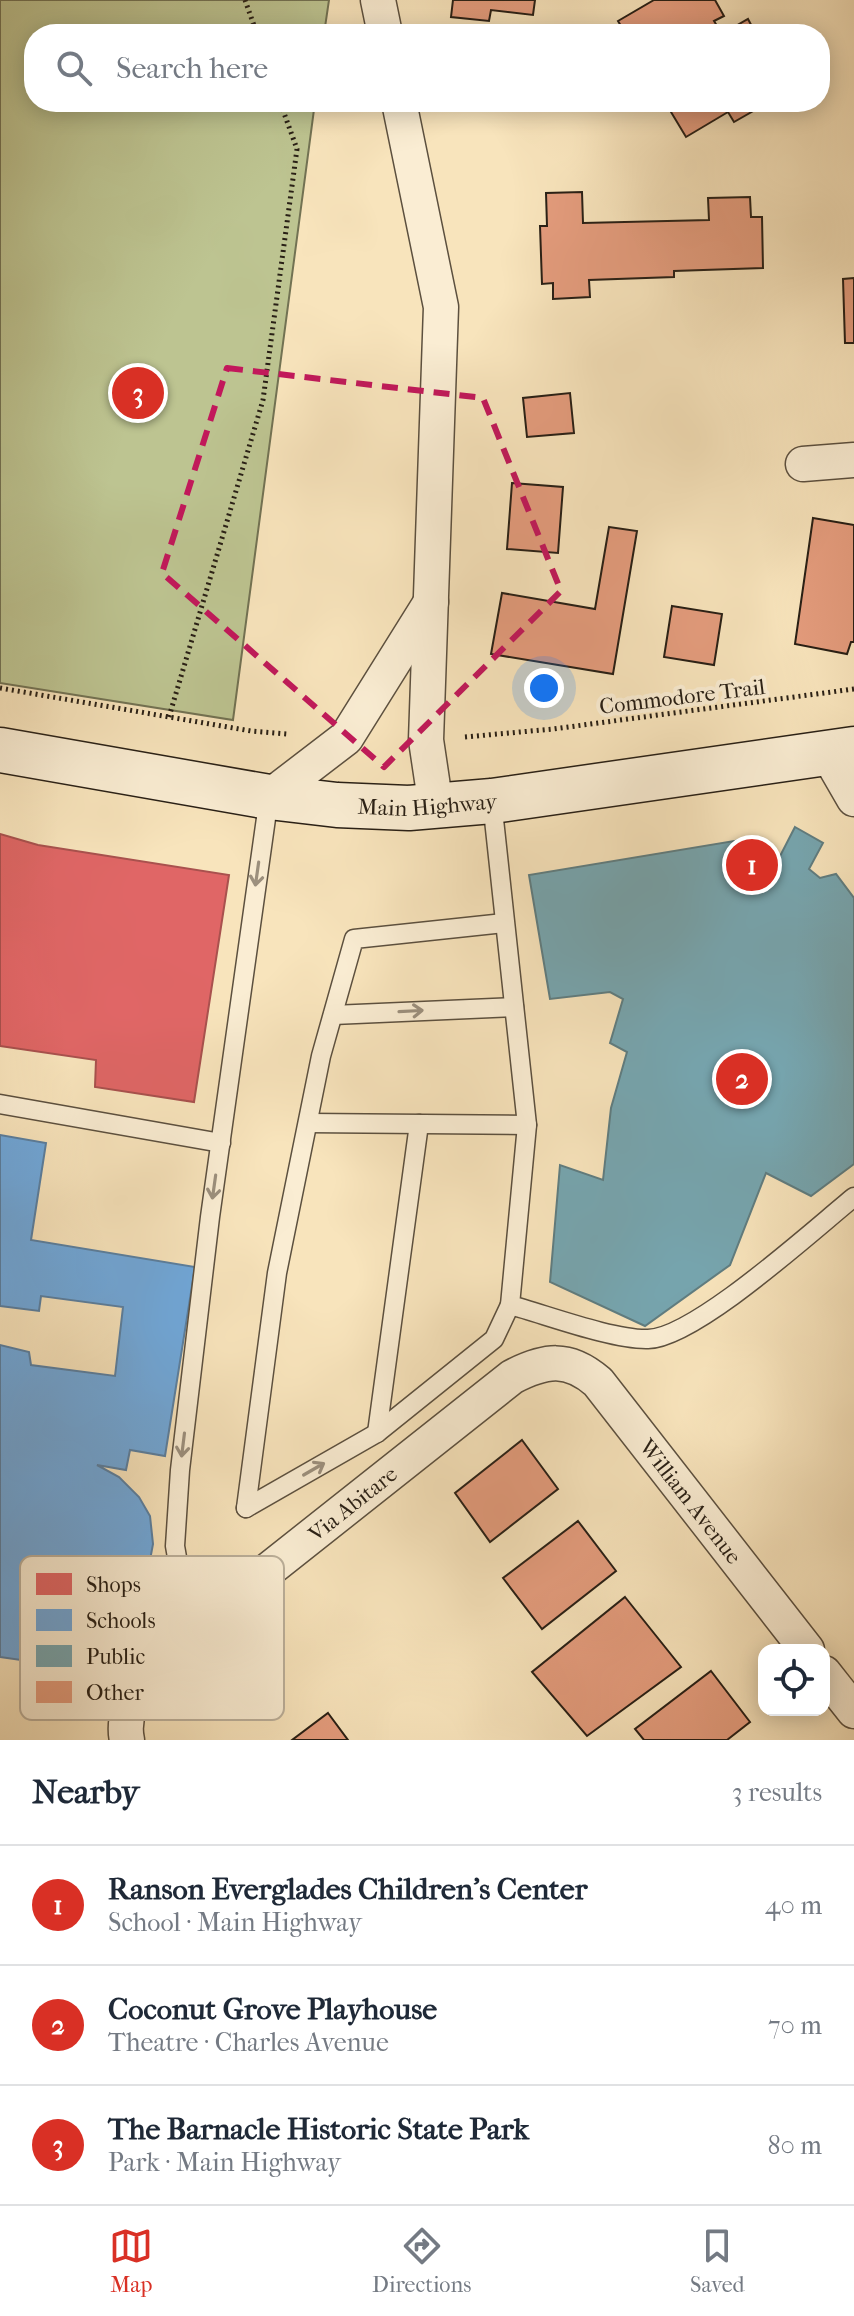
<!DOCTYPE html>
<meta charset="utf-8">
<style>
:root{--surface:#fff;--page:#f2f2f3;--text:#1f2937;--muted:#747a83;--line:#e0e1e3;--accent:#d93025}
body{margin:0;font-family:"IM FELL French Canon",serif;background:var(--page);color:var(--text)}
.controls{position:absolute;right:24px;bottom:24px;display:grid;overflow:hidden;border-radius:16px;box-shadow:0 4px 20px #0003}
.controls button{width:72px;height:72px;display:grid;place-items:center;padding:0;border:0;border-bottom:2px solid var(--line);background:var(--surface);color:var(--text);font:40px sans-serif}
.you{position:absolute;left:544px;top:688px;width:28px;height:28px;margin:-20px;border:6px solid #fff;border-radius:50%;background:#1a73e8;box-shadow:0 0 0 12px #1a73e833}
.badge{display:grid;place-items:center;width:52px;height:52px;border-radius:50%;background:var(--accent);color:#fff;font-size:26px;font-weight:700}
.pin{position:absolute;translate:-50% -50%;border:4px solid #fff;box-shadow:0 2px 8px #0006}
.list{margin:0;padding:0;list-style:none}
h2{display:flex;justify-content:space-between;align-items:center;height:104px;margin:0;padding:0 32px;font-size:34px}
h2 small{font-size:26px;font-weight:400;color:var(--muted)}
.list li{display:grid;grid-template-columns:52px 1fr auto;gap:24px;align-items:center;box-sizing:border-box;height:120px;padding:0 32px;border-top:2px solid var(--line)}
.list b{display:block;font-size:30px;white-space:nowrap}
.list p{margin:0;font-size:26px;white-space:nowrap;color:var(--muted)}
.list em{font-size:26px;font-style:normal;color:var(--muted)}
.icon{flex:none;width:44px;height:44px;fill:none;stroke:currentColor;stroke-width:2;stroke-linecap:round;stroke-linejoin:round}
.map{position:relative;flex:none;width:854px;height:1740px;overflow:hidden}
.search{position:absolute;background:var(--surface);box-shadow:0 4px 20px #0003;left:24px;right:24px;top:24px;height:88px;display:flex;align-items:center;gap:20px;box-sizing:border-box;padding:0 28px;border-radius:32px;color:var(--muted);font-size:30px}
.sheet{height:464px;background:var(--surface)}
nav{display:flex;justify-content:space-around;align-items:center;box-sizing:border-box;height:112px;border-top:2px solid var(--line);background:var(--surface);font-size:22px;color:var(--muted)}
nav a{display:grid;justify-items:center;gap:4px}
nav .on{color:var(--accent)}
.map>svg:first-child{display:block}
.park{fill:#bdc491;stroke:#727253;stroke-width:2}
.shops{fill:#e06666;stroke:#a9514e;stroke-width:2}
.schools{fill:#6fa8dc;stroke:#5a7fa0;stroke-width:2}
.public{fill:#76a5af;stroke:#5f7d81;stroke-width:2}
.building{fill:#e49c7d;stroke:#281f15;stroke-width:2}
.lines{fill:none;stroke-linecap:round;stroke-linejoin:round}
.service-casing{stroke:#5c503f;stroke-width:21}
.minor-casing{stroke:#5c503f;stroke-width:37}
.secondary-casing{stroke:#281f15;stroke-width:47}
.path{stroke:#281f15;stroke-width:5;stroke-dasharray:2 4;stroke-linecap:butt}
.service{stroke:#faedd3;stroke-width:18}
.minor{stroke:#faedd3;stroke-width:34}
.secondary{stroke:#faedd3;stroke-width:44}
.oneway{stroke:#9c907e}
.marked{fill:none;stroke:#c2185b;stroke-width:6;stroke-dasharray:16 10;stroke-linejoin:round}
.labels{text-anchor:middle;stroke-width:8;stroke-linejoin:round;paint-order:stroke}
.street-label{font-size:22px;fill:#281f15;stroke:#faedd3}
.key{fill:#faedd3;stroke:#bbaf9a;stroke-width:2}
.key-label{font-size:22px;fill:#281f15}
</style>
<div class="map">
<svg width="854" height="1740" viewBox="0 0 854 1740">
<rect width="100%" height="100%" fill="#f8e4bc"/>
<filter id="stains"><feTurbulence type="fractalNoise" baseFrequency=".0025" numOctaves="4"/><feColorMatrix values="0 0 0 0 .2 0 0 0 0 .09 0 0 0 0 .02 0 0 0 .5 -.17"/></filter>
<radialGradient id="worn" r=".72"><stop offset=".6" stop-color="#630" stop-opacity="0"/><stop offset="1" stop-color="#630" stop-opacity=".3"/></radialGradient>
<path class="park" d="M0 0H329L324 34H34V102H315L233 720 0 683Z"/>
<path class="shops" d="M0 834 38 845 229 875 194 1102 95 1087 96 1060 0 1046Z"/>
<path class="schools" d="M0 1135 46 1143 31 1240 195 1267 165 1456 130 1450 126 1470 97 1465 119 1477 139 1497 150 1516 153 1544 137 1630 118 1654 90 1664 70 1667 0 1657V1345L29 1352 31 1365 115 1376 123 1307 41 1296 39 1311 0 1306Z"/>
<path class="public" d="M795 827 823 843 809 869 820 878 836 874 854 898V1164L811 1196 766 1173 730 1265 645 1326 550 1282 560 1165 603 1180 611 1108 627 1052 610 1043 623 999 610 992 550 999 529 875 752 838 765 857 777 862Z"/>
<g class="building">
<path d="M453 0H535L533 15 491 10 489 21 451 17Z"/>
<path d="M654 0H715L724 16 714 21 722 34H626L618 21Z"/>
<path d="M748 19 756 34H722Z"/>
<path d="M665 102H769L734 122 728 112 686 137Z"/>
<path d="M582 192 583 223 709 220 708 198 750 197 751 217H762L763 268 674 271V277L589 280 590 297 553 299V283L542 284 540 226H547L546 193Z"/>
<path d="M854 278V343H845L843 279Z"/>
<path d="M570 393 574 433 527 437 523 398Z"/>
<path d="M512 483 563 487 558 553 507 549Z"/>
<path d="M813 518 854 525V642H851L847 654 795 644Z"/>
<path d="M609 527 637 531 613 674 491 654 502 593 595 609Z"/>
<path d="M672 606 722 614 714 665 664 657Z"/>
<path d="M522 1440 558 1489 490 1542 455 1493Z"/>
<path d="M578 1521 616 1571 542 1629 503 1578Z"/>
<path d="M625 1597 681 1667 587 1736 532 1672Z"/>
<path d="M711 1671 750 1722 727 1740H644L635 1729Z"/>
<path d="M328 1713 348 1740H292Z"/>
</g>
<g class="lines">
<defs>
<g id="service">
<path d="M492 801 527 1125 510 1305C547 1315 613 1340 648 1339 695 1338 812 1231 854 1197"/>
<path d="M333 1015 514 1007"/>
<path d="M0 1104 221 1143"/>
<path d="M308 1123 527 1125"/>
<path d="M377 1433 419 1124"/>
<path d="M246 1508 277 1273 321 1056 354 939 504 923"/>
<path d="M246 1508 377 1433 494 1339 510 1305"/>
<path d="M190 1631 175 1546 180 1470 210 1217 269 797"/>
</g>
<g id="minor">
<path d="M378 0 385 34"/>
<path d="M399 102 441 307 426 740 436 807"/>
<path d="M803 464 854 460"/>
<path d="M828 754 854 799"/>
<path d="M269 797 346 738 431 602"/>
<path d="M824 1673 854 1711"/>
<path id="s1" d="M127 1740C119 1705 152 1667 175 1644L512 1377C545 1360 568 1356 598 1382L807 1650"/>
</g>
<g id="secondary">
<path id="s2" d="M0 750 269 797 337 805 409 808 492 801 854 749"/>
</g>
</defs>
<use href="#service" class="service-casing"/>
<use href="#minor" class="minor-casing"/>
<use href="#secondary" class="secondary-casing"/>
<g class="path">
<path d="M245 0 257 34"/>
<path d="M0 688 251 731 287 734"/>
<path d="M169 717 263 400 297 149 280 102"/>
<path d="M465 737 553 729 854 689"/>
</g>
<use href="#service" class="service"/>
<use href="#minor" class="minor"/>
<use href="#secondary" class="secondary"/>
</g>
<defs><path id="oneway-shaft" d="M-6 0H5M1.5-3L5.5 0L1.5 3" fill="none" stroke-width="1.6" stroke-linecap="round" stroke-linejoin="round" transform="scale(2)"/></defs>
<g class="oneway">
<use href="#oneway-shaft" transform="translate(257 874) rotate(98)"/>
<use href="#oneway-shaft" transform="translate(411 1011) rotate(-3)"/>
<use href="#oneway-shaft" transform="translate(214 1187) rotate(98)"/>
<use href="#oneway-shaft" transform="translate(183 1445) rotate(97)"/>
<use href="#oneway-shaft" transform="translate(314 1469) rotate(-30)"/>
</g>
<path class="marked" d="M227 368 483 398 561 591 384 767 162 573Z"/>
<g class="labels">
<g class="street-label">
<text transform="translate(682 696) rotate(-7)" y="8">Commodore Trail</text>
<text dy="8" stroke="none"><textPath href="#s2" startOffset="432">Main Highway</textPath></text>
<text dy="8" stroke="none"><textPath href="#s1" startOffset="786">William Avenue</textPath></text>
<text dy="8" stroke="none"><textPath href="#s1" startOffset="338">Via Abitare</textPath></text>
</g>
</g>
<rect x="20" y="1556" width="264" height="164" rx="12" class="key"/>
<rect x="36" y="1573" width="36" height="22" fill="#e06666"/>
<rect x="36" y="1609" width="36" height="22" fill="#6fa8dc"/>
<rect x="36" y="1645" width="36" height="22" fill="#76a5af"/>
<rect x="36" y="1681" width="36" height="22" fill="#e49c7d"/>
<g class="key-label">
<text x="86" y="1592">Shops</text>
<text x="86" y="1628">Schools</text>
<text x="86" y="1664">Public</text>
<text x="86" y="1700">Other</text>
</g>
<rect width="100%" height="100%" filter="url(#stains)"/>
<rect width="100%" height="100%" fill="url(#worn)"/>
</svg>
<div class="controls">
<button><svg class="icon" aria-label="locate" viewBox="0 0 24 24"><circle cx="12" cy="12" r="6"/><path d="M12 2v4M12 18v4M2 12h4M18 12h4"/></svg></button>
</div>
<div class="you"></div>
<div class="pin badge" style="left:752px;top:865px">1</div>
<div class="pin badge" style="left:742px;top:1079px">2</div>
<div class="pin badge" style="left:138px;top:393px">3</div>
<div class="search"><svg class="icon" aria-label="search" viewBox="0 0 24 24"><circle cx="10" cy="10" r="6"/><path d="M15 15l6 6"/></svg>Search here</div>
</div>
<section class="sheet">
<h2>Nearby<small>3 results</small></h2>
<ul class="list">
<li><span class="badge">1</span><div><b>Ranson Everglades Children's Center</b><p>School · Main Highway</p></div><em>40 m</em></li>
<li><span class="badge">2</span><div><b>Coconut Grove Playhouse</b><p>Theatre · Charles Avenue</p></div><em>70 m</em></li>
<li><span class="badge">3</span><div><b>The Barnacle Historic State Park</b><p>Park · Main Highway</p></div><em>80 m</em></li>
</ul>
</section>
<nav>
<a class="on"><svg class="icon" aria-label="map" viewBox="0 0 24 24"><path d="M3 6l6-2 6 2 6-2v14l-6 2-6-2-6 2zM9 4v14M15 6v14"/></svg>Map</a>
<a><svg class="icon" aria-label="directions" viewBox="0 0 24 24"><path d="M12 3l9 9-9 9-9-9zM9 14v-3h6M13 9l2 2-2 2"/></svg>Directions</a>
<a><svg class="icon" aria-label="saved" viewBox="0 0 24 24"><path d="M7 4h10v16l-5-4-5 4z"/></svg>Saved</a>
</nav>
